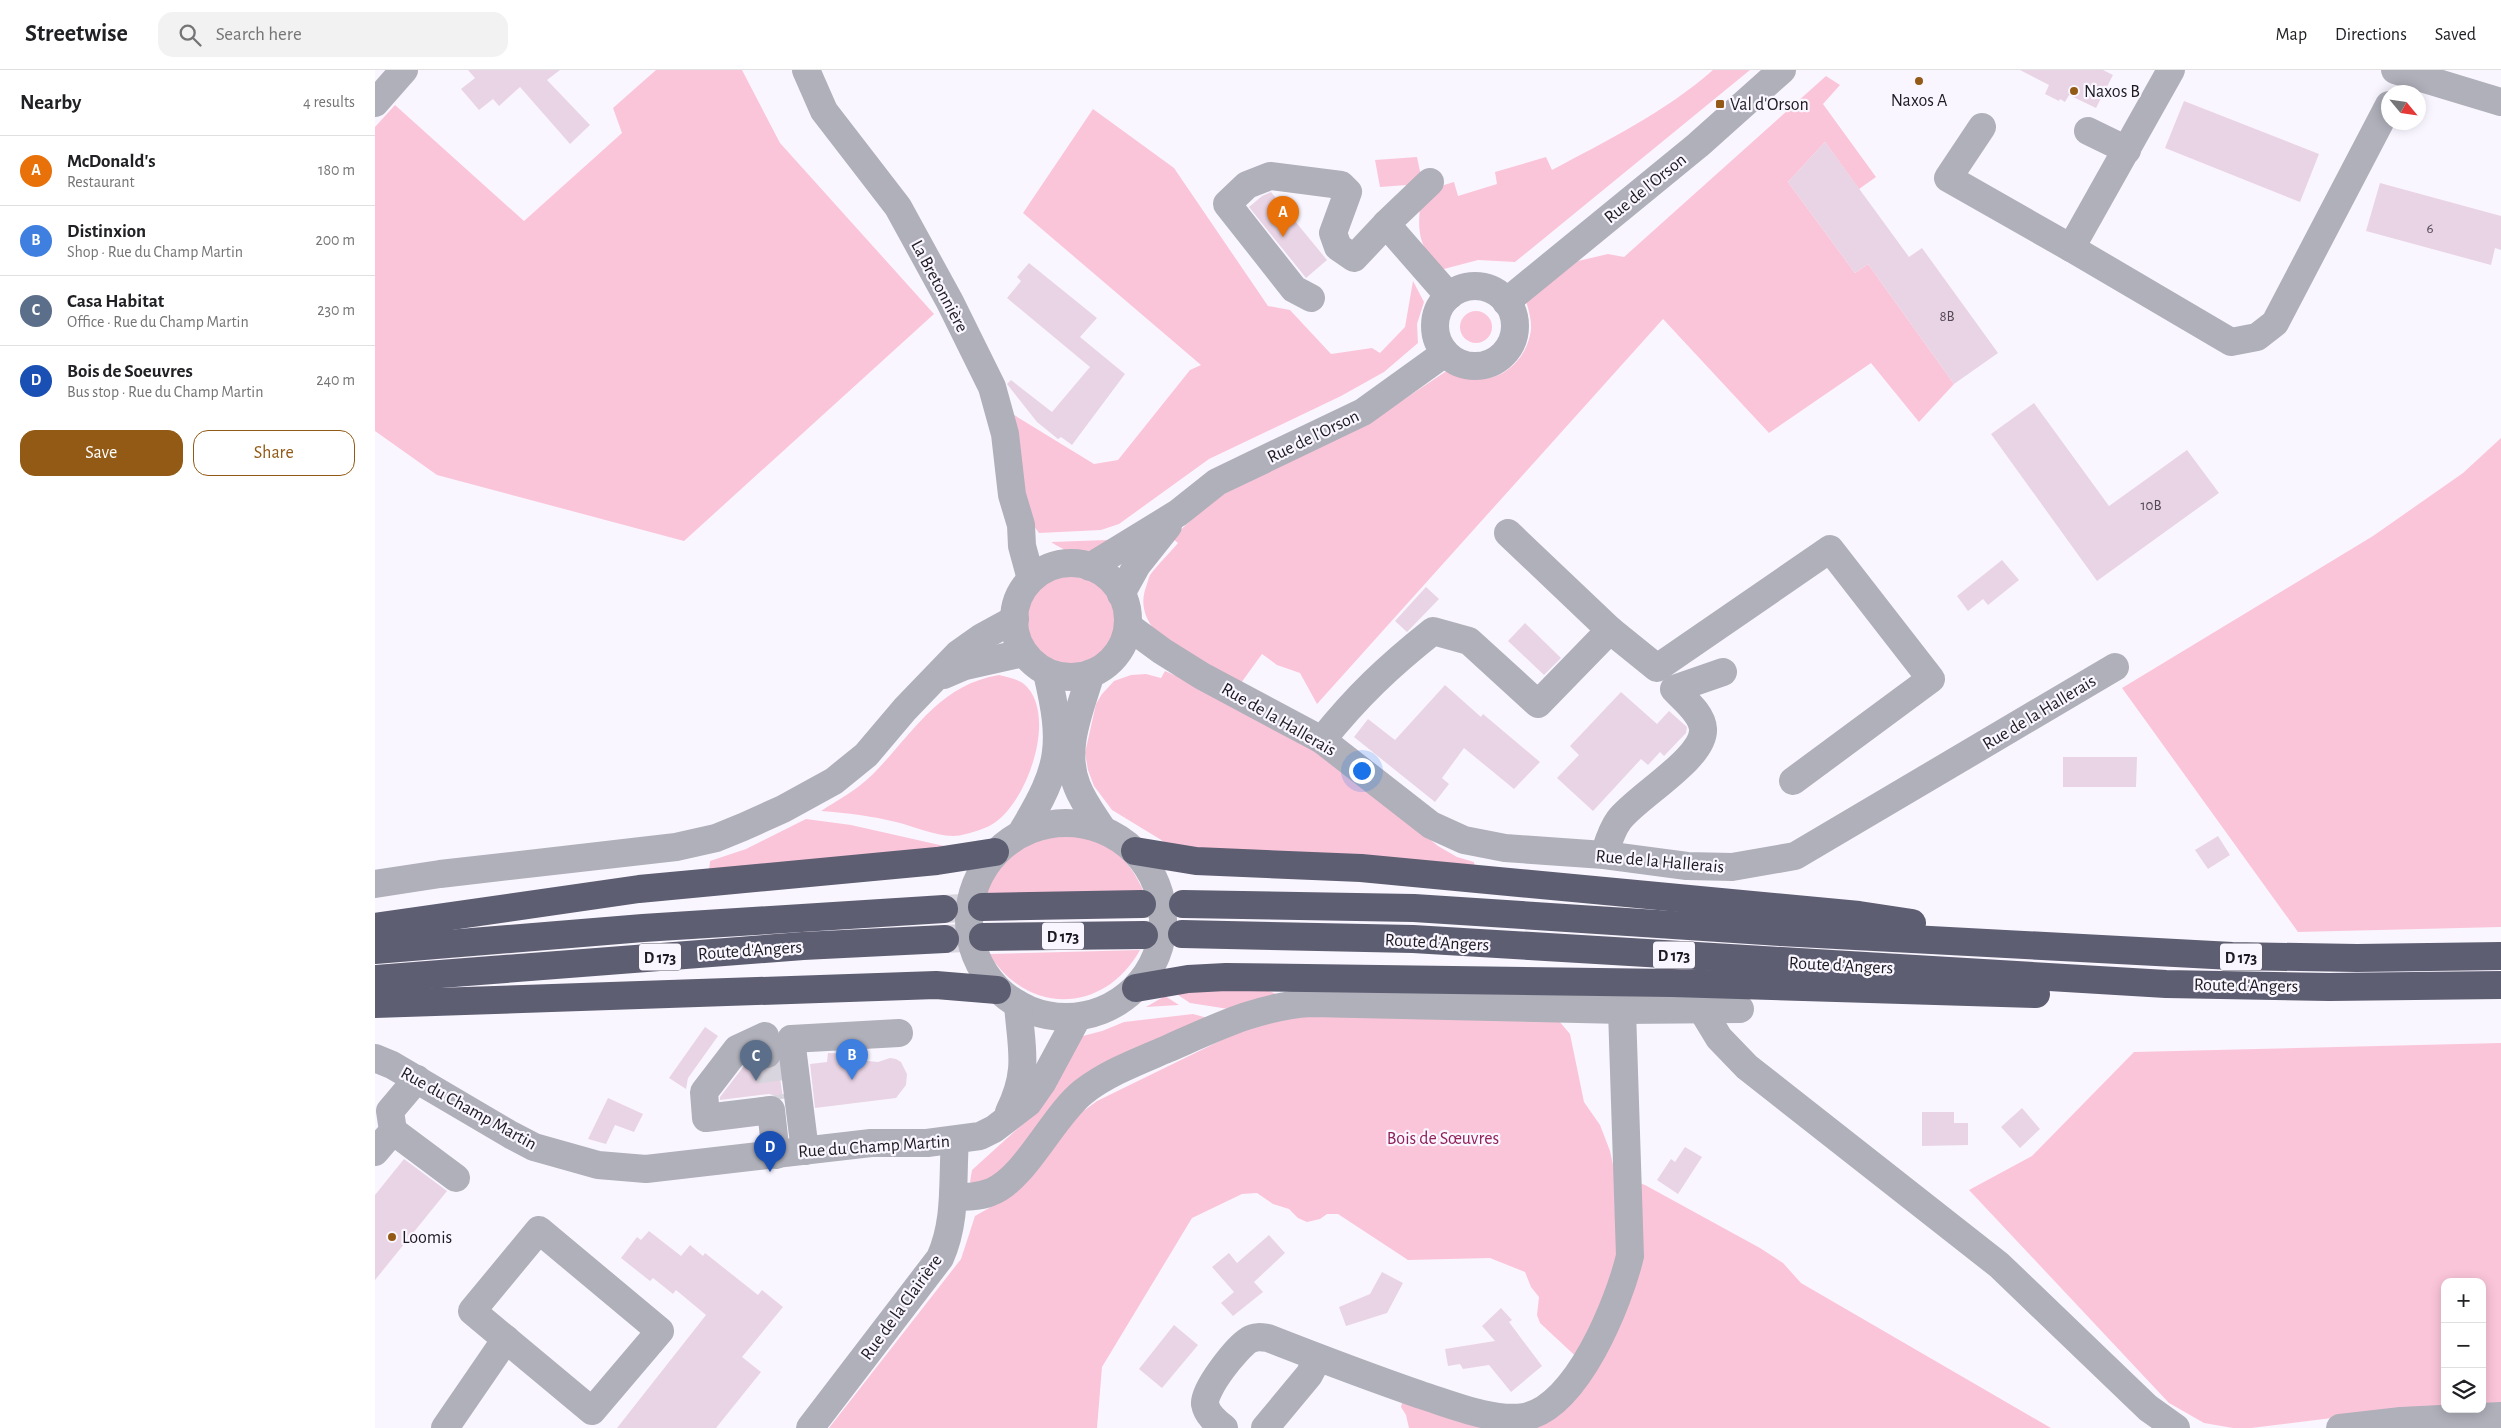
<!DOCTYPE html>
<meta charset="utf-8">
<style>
:root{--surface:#fff;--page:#f2f2f2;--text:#202124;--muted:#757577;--line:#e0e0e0;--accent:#935a15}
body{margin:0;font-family:"Alegreya Sans",sans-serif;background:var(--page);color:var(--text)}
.controls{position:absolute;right:15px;bottom:15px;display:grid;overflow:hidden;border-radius:10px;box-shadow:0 2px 12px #0003}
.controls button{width:45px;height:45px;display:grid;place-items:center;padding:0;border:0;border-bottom:1px solid var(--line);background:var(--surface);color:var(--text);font:25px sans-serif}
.compass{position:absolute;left:2006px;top:15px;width:45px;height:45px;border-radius:50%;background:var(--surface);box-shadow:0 2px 12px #0003;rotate:119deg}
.you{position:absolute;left:986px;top:700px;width:18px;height:18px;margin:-12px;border:4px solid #fff;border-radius:50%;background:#1a73e8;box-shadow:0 0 0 8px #1a73e833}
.badge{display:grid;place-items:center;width:32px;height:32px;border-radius:50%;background:var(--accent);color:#fff;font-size:16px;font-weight:700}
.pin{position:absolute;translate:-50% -41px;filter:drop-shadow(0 1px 2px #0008)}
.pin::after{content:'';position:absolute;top:26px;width:18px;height:15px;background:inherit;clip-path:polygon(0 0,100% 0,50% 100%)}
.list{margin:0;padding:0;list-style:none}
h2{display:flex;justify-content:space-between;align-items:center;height:65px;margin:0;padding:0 20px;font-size:21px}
h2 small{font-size:16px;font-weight:400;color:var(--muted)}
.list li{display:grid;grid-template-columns:32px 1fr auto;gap:15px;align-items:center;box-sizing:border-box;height:70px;padding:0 20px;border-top:1px solid var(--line)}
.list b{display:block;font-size:19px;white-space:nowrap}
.list p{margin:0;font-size:16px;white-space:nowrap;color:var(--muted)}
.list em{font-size:16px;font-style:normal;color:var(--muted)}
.actions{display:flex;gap:10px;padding:15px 20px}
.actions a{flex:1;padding:11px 0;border:1px solid var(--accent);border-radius:15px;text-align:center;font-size:18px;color:var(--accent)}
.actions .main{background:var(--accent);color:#fff}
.icon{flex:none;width:28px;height:28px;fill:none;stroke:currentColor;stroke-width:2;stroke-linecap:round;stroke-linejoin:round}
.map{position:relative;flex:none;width:2126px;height:1358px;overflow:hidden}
header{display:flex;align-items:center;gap:30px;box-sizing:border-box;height:70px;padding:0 25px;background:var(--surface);border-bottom:1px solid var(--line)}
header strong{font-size:24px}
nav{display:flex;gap:28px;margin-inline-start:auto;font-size:18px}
.search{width:350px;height:45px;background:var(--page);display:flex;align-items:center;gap:12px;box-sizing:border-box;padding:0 18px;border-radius:15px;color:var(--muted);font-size:19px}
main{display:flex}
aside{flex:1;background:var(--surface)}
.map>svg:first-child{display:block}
.green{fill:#fbc5d9}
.building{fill:#e9d4e5}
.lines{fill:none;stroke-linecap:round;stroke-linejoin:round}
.minor-tunnel{stroke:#d9d5de;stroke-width:28;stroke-dasharray:28 14;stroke-linecap:butt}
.highway-tunnel{stroke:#d9d5de;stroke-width:28;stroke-dasharray:28 14;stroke-linecap:butt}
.minor{stroke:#afb0ba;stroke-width:28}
.highway{stroke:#5e5e73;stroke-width:28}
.poi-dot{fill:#935a15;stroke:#faf6ff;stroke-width:2}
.labels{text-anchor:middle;stroke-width:4.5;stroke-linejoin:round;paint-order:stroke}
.number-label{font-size:15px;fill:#514853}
.shield{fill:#faf6ff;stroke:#605c64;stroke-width:1}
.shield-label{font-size:16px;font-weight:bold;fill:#1e1a22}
.poi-label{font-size:18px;fill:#1e1a22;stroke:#faf6ff;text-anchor:start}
.street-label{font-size:18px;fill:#1e1a22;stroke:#faf6ff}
.park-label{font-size:18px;fill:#912059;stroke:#faf6ff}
</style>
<header>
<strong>Streetwise</strong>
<div class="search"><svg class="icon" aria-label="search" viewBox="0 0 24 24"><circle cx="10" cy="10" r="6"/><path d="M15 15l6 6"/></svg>Search here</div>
<nav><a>Map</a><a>Directions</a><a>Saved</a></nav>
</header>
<main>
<aside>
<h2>Nearby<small>4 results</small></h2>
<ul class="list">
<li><span class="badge" style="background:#e8710a">A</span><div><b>McDonald's</b><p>Restaurant</p></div><em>180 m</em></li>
<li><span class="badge" style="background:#3f7fe0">B</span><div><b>Distinxion</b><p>Shop · Rue du Champ Martin</p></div><em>200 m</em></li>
<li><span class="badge" style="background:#5c6f8a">C</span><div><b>Casa Habitat</b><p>Office · Rue du Champ Martin</p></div><em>230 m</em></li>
<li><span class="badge" style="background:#1a4fb4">D</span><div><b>Bois de Soeuvres</b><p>Bus stop · Rue du Champ Martin</p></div><em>240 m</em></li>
</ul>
<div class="actions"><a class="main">Save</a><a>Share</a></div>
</aside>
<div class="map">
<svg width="2126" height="1358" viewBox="0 0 2126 1358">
<rect width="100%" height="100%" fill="#faf6ff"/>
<g class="green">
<path d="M281 0H367L405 73 559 244 309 471 62 405 0 361V57L20 35 149 151 247 63 238 38Z"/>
<path d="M1338 0H1375L1140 192 1103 190 1069 199C1046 181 1042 166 1045 138L1069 115 1079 112 1083 126 1122 114 1120 102 1171 87 1177 100C1233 70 1290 42 1338 0Z"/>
<path d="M1451 6 1465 15 1448 34 1501 107 1484 119 1450 72 1413 112 1480 203 1493 194 1579 314 1544 352 1496 293 1394 363 1288 249 942 634 925 603 902 595 887 584 866 613C833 596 756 569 770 520 772 515 773 509 775 505 783 494 794 484 803 473L797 468 829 438 870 409 998 350 1073 300C1081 303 1090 307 1099 308 1126 313 1150 290 1155 265 1158 255 1154 241 1151 231L1203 191 1233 184 1249 187Z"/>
<path d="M718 39 799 98 893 236 915 240 956 284 997 278 1005 283 1030 257 1038 211 1049 232 1042 254 1043 273 1009 302 966 326 834 389 744 454 726 460 664 463 651 445 631 340 719 394 743 390 815 300 826 295 648 143Z"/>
<path d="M1042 87 1046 106 1032 115 1005 117 1000 90Z"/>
<circle cx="1101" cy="257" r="16"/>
<path d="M2126 368V857L1923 862 1747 618 1998 466 2088 403Z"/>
<path d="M746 465C720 482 706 492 676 472L732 470Z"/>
<circle cx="697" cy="552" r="46"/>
<path d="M790 601 859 631 970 700 1063 776 1082 787 1099 792 1100 798 800 779 783 768 737 740 719 716 713 700 710 683 721 634 727 624 739 611 756 605 771 604 786 608Z"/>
<path d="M624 605C631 607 643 609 649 614 684 644 652 735 616 755 609 759 599 762 591 764 569 771 543 757 521 752 497 746 472 743 446 741 463 730 483 719 497 705 537 665 563 615 624 605Z"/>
<path d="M431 749 476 755 578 778 334 802 335 791 371 779Z"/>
<path d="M687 762C726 766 754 785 769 823L608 825C622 788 647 768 687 762Z"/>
<path d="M765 880C729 944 653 946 614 884Z"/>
<path d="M890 919 905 926 860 940 815 933 800 923Z"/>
<path d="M790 926 804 935 771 937Z"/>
<path d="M818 944 840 950 774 977 621 1110 599 1115 595 1112 597 1100 661 1042 704 967 727 961 749 952Z"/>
<path d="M921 945 1184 951 1195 964 1209 1032 1225 1055 1235 1081 1240 1104 1270 1115 1385 1178 1408 1193 1426 1213 1676 1358H1034L1031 1345 1026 1337 1028 1329 1128 1352 1210 1295 1165 1253 1162 1245 1164 1227 1156 1217 1150 1202 1115 1188 1033 1190 963 1144H952L945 1149 932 1152 923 1148 914 1139 898 1134 882 1123 867 1124 817 1148 727 1297 722 1358H454L586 1189 600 1146 635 1126 703 1045 722 1031 859 964Z"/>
<path d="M2126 973V1334L2107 1335V1212H2070V1337L2021 1340 1876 1358H1858L1829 1353 1794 1333 1594 1120 1657 1086 1759 982Z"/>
</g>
<g class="building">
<path d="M93 0H185L172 10 215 55 195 74 145 17 124 36 118 29 104 40 86 19 100 8Z"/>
<path d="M1645 0H1728L1738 5 1721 38 1694 25 1690 32 1685 29 1684 31 1670 24 1674 15Z"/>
<path d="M1809 31 1944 84 1925 132 1790 78Z"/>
<path d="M1450 72 1534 187 1547 178 1623 283 1579 314 1493 194 1480 203 1413 112Z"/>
<path d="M2005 113 2126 146V180L2120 178 2116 195 1991 161Z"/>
<path d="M896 122 952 190 931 208 874 137 887 126Z"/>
<path d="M654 193 722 248 705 267 750 304 697 375 686 367 683 369 662 352 632 314 636 310 677 342 715 297 632 228 646 211 642 207Z"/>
<path d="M1659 333 1734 436 1812 380 1844 423 1722 511 1616 364Z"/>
<path d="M1627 490 1644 510 1613 535 1608 529 1593 541 1582 526Z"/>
<path d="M1051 517 1064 529 1032 562 1020 551Z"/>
<path d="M1150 553 1186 588 1169 605 1133 571Z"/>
<path d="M1070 615 1106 647 1108 644 1165 692 1139 719 1089 678 1067 708 1074 714 1060 732 979 667 993 649 1020 670Z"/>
<path d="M1246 622 1282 654 1294 641 1312 657 1311 663 1289 686 1285 682 1273 695 1266 689 1218 741 1182 708 1204 685 1195 676Z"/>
<path d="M1688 687H1762L1761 717H1688Z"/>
<path d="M1843 766 1855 785 1833 799 1820 780Z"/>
<path d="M330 957 343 966 313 1008 311 1019 294 1008Z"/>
<path d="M453 983 481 984 482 990 503 992 515 988 521 989 526 992 532 1004 531 1015 521 1028 440 1038 435 994 452 992Z"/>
<path d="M378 989 386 998 394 999 403 994 408 1028 394 1024 345 1030V1027L372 992Z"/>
<path d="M233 1028 268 1044 259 1062 240 1055 231 1074 213 1069Z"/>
<path d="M1647 1038 1665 1059 1645 1078 1626 1057Z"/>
<path d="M1547 1042H1579V1053H1593V1075L1547 1076Z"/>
<path d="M1310 1077 1327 1087 1303 1124 1282 1110 1296 1089 1300 1092Z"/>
<path d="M29 1089 72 1121 0 1210V1125Z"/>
<path d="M274 1161 306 1186 315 1175 328 1186 330 1183 383 1225 387 1220 408 1237 367 1287 386 1302 341 1358H242L331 1245 301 1220 298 1224 278 1208 275 1211 246 1188 262 1167 266 1170Z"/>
<path d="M894 1165 910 1183 879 1212 888 1222 858 1246 846 1233 859 1222 837 1197 854 1183 862 1193Z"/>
<path d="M1007 1202 1028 1213 1012 1243 971 1256 964 1237 995 1224Z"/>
<path d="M1126 1238 1137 1250 1134 1252 1167 1296 1136 1322 1114 1295 1088 1299 1085 1294 1073 1296 1070 1279 1120 1271 1107 1256Z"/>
<path d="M799 1255 823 1275 787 1318 764 1299Z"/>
</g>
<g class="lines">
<path class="minor-tunnel" d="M392 984 398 1030"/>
<g class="highway-tunnel">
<path d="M767 834H808"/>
<path d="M569 839 607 837"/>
<path d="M769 865 807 864"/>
<path d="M570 869 608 867"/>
</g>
<g class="minor">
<path d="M431 0 449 41 523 137 575 232 617 317 630 364 637 425 646 455 647 476 656 509"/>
<path d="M2020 0 2126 32"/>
<path d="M0 33 29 0"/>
<path d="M1607 57 1573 108 1696 178 1796 0"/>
<path d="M1713 61 1752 80"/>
<path d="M1055 112 1011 154 1074 226"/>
<path d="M1696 178 1856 272 1882 267 1900 253 2014 35"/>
<circle cx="1100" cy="256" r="40"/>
<path d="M936 228 919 219 852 134 872 115 895 106 966 115 973 122 958 163 963 177 979 188 1011 154"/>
<path d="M1131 232 1323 75 1407 0"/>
<path d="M1133 463 1235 560"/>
<circle cx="696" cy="550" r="57"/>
<path d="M715 497 803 443 842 412 988 342 1070 283"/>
<path d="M746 524 762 495 793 456"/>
<path d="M753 556 787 581 827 606 947 670 1056 755 1089 770 1130 778 1229 785 1312 796 1357 797 1420 786 1740 597"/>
<path d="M716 603C705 640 687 679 702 716 708 732 719 746 728 760"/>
<path d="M569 605 590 596 648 583"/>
<path d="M947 670C982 626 1014 596 1058 561L1094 571 1163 634 1235 560 1282 598 1455 479 1556 609 1418 711"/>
<circle cx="691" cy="850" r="97"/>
<path d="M648 760C686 697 689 675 672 603"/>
<path d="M1229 785C1233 773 1236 761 1244 750 1261 727 1330 688 1328 659 1327 643 1309 630 1299 619L1348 602"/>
<path d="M0 814 65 804 301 777 341 768 368 757 408 739 459 711 491 685 530 639 583 584 607 567 640 549"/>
<path d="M1327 940 1344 968 1372 997 1624 1195 1773 1338 1801 1358"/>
<path d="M392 984 390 966 362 979 329 1022 331 1048 396 1040 401 1085"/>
<path d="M0 988 17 995 136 1065 159 1077 223 1095 271 1099 496 1073H552L605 1066 619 1059 653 1033 667 1013 702 948"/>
<path d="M634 1042C655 1000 646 978 643 934"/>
<path d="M18 1061 81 1108"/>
<path d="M430 1081 416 969 524 963"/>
<path d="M0 1082 18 1061 15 1041 42 1009"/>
<path d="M578 1127C591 1127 604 1127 616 1122 650 1109 677 1047 708 1022 732 1003 764 991 792 979 840 958 883 936 936 933L1247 940 1365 939"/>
<path d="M164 1160 285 1261 217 1341 97 1241Z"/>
<path d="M70 1358 131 1269"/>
<path d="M435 1358 565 1188C582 1150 577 1111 580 1070"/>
<path d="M849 1358C841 1352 832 1345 830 1334 828 1320 862 1277 874 1270 880 1266 886 1267 893 1268 944 1288 994 1307 1046 1325 1075 1334 1118 1352 1149 1347 1202 1338 1244 1232 1255 1186L1247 940"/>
<path d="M890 1358 934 1305 943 1288"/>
<path d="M1965 1358 2026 1351 2126 1346"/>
</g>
<g class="highway">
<path d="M760 781 821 791 986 798 1484 845 1537 853"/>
<path d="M808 834 1039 838 1405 862 1857 886 1982 888 2126 886"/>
<path d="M607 837 767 834"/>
<path d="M0 857 264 819 562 791 620 782"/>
<path d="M807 864 1038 869 1791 914 1954 917 2126 915"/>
<path d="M608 867 769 865"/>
<path d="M0 880 268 858 569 839"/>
<path d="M0 909 428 876 570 869"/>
<path d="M761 918 813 909 851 907 1297 913 1661 924"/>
<path d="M0 934 561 915 622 920"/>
</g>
</g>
<g class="poi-dot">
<circle cx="1544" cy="11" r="5"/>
<circle cx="1699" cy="21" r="5"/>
<rect x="1340" y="29" width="10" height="10" rx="2.5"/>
<circle cx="17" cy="1167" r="5"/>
</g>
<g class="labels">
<g class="number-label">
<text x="2055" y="163">6</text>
<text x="1572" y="251">8B</text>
<text x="1776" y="440">10B</text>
</g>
<g class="shield">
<rect x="667" y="852.5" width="42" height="27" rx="4"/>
<rect x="1278" y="871.5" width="42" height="27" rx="4"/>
<rect x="264" y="873.5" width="42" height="27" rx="4"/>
<rect x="1845" y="873.5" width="42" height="27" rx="4"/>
</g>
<g class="shield-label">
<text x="688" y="872">D 173</text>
<text x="1299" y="891">D 173</text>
<text x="285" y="893">D 173</text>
<text x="1866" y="893">D 173</text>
</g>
<g class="poi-label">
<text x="1709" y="27">Naxos B</text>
<text x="1544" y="36" text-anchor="middle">Naxos A</text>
<text x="1355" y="40">Val d'Orson</text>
<text x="27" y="1173">Loomis</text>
</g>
<g class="street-label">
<text transform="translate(1270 118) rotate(-39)" y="6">Rue de l'Orson</text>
<text transform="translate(565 216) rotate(62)" y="6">La Bretonnière</text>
<text transform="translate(938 366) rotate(-26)" y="6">Rue de l'Orson</text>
<text transform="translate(1664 642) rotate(-31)" y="6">Rue de la Hallerais</text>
<text transform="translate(904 649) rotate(30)" y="6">Rue de la Hallerais</text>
<text transform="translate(1285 791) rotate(5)" y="6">Rue de la Hallerais</text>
<text transform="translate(1062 872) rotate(3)" y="6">Route d'Angers</text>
<text transform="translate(375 880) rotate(-4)" y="6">Route d'Angers</text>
<text transform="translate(1466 895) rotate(3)" y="6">Route d'Angers</text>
<text transform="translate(1871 915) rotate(1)" y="6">Route d'Angers</text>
<text transform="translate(94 1038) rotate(29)" y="6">Rue du Champ Martin</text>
<text transform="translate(499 1076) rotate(-4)" y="6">Rue du Champ Martin</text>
<text transform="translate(526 1237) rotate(-54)" y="6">Rue de la Clairière</text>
</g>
<g class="park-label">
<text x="1068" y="1074">Bois de Sœuvres</text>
</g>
</g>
</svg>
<div class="controls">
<button>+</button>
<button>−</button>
<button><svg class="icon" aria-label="layers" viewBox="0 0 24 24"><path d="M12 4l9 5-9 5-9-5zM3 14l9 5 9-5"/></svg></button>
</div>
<svg class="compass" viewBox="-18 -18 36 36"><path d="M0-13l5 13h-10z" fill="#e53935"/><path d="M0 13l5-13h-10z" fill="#757577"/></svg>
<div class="you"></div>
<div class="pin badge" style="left:908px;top:167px;background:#e8710a">A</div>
<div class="pin badge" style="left:477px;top:1010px;background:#3f7fe0">B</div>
<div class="pin badge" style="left:381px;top:1011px;background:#5c6f8a">C</div>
<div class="pin badge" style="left:395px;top:1102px;background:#1a4fb4">D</div>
</div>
</main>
